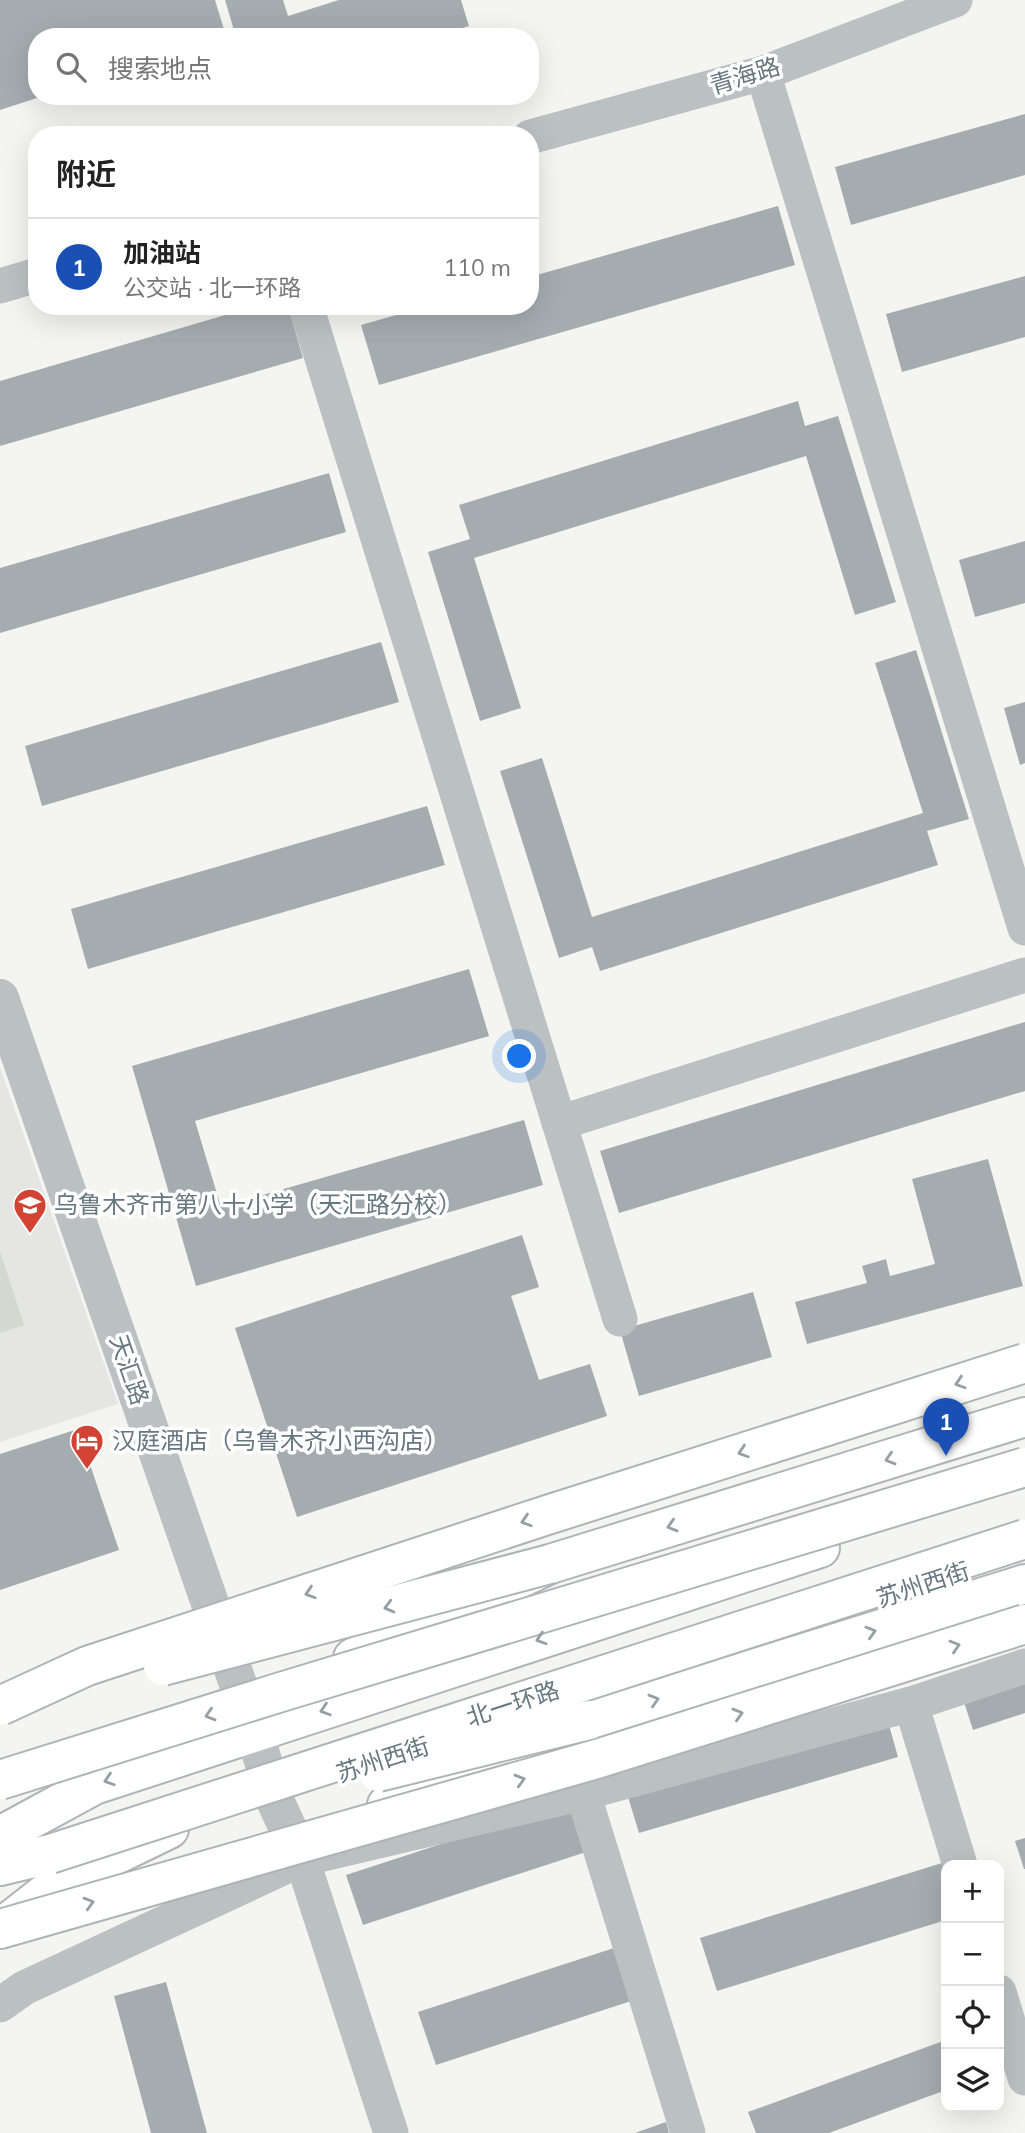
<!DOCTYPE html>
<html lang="zh">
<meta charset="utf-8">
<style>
:root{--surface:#fff;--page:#f2f2f2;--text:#222;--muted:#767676;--line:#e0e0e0;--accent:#111827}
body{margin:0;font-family:Mulish,"Noto Sans SC",sans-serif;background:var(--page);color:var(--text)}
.controls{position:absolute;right:21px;bottom:21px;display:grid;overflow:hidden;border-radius:14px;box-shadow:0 7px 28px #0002}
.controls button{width:63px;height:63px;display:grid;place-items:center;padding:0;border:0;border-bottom:2px solid var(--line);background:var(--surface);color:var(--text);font:35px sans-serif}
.you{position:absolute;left:520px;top:1057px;width:24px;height:24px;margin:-18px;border:5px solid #fff;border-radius:50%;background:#1a73e8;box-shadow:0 0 0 10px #1a73e833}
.badge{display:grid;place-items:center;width:46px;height:46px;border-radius:50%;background:var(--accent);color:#fff;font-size:23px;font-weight:700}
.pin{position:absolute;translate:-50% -58px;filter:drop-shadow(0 2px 4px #0008)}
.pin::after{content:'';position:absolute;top:37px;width:24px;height:21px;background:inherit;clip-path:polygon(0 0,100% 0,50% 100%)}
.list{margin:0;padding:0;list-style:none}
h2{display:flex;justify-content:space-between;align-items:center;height:91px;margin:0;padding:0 28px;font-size:30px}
h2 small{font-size:23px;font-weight:400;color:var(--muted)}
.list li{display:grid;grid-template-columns:46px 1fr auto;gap:21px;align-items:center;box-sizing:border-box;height:98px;padding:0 28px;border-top:2px solid var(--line)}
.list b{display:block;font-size:26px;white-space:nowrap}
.list p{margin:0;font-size:23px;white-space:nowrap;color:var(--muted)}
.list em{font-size:23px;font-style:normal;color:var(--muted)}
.icon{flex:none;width:38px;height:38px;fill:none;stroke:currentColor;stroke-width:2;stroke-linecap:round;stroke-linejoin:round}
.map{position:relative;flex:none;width:1025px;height:2133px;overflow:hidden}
.search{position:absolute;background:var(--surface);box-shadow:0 7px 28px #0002;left:28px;top:28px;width:511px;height:77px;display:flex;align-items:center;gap:18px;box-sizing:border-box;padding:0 24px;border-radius:28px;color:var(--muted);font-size:26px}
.panel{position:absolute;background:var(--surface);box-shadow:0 7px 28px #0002;left:28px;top:126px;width:511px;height:189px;border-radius:28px}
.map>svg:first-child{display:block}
.built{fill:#e5e5e4}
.garden{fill:#d4d9d0}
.building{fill:#a4acaf}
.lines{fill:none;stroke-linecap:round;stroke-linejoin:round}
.secondary-casing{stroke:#aeb4b7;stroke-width:42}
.primary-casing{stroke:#afb4b6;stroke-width:42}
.trunk-casing{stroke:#afb3b5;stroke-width:42}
.minor{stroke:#bbc0c2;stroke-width:35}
.tertiary{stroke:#bbc0c2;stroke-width:38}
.secondary{stroke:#fff;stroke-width:38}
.primary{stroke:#fff;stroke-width:38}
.trunk{stroke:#fff;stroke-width:38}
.primary-bridge-casing{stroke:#afb4b6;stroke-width:42;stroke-linecap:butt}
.trunk-bridge-casing{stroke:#afb3b5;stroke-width:42;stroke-linecap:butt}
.primary-bridge{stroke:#fff;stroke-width:38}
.trunk-bridge{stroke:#fff;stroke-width:38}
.oneway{stroke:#94a0a5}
.labels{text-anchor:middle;stroke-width:7;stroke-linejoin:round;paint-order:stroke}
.street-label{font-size:24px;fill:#66777f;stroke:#fff}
.poi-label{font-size:24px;fill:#66777f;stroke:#fff;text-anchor:start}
</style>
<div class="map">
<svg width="1025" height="2133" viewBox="0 0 1025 2133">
<rect width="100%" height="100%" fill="#f4f4f1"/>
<path class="built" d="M0 1067 118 1404 0 1442Z"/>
<path class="garden" d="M0 1251 24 1325 0 1333Z"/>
<g class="building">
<path d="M0 0H215L226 36 37 37V98L0 110Z"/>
<path d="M225 0H283L288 16 339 0H461L469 26 433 37H236Z"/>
<path d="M1025 114V175L851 225 835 167Z"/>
<path d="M778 206 795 265 379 385 361 325 428 306H530V277Z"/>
<path d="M1025 276V337L902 372 886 314Z"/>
<path d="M256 306H288L303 358 0 446V381Z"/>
<path d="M798 401 805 426 838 416 896 602 855 615 806 456 474 558 521 708 480 721 428 552 470 539 459 505Z"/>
<path d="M329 473 346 532 0 633V568Z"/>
<path d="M1025 541V603L975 617 959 560Z"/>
<path d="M381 642 399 702 42 806 25 746Z"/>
<path d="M916 650 969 819 927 831 938 865 600 971 592 947 559 958 500 771 542 758 592 917 923 813 875 663Z"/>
<path d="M1025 702V763L1020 765 1004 708Z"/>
<path d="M427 806 445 865 88 969 71 909Z"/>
<path d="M469 969 489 1036 195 1121 221 1207 524 1120 543 1185 196 1286 132 1066Z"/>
<path d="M1025 1022V1091L619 1213 600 1151Z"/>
<path d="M988 1159 1023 1286 807 1344 795 1302 867 1283 862 1266 886 1259 890 1276 935 1264 912 1179Z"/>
<path d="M522 1235 539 1287 511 1296 539 1380 590 1364 607 1416 297 1517 235 1328Z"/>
<path d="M753 1292 772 1357 639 1396 620 1330Z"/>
<path d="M78 1429 119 1550 0 1590V1454Z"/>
<path d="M1025 1658V1713L973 1730 957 1680Z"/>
<path d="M885 1711 898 1757 639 1833 625 1787Z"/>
<path d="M573 1801 589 1851 363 1925 346 1875Z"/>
<path d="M1025 1838V1869H1024L1015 1841Z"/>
<path d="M942 1863 946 1876V1920L717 1991 700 1938Z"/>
<path d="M614 1948 631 2001 436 2065 418 2012Z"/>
<path d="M166 1982 207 2133H151L114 1996Z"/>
<path d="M946 2040V2090L829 2133H756L748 2112Z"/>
<path d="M666 2122 669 2133H635Z"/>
</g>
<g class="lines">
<defs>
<g id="secondary">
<path d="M0 1836 94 1785 820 1548"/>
<path d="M0 1929 60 1882 169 1829"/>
</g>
<g id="primary">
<path d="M353 1658 550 1564 1025 1417"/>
<path d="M589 1720 1025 1584"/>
<path d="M0 1866 50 1854"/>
</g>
<path id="trunk" d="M387 1805 525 1747"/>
</defs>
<use href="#secondary" class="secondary-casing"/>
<use href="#primary" class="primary-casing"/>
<use href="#trunk" class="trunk-casing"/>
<g class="minor">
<path d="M763 73 1025 928"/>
<path d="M530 137 763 73 955 0"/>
<path d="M0 286 37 275"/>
<path d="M306 306 620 1319"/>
<path d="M559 1123 1025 975"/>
<path d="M911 1704 960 1865"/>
<path d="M583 1793 688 2133"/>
<path d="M302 1859 391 2133"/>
<path d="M999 1992 1025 2078"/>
<path d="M0 2005 24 1988 302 1859 583 1793 911 1704 1025 1666"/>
</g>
<path class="tertiary" d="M0 998 255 1733 273 1796 302 1859"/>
<use href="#secondary" class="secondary"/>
<use href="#primary" class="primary"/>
<use href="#trunk" class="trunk"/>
<defs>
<g id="primary-bridge">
<path d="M378 1772 589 1720"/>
<path d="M0 1780 281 1692 1025 1467"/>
<path d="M50 1854 1025 1539"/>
</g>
<g id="trunk-bridge">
<path d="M163 1666 550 1564"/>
<path d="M0 1706 87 1666 544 1516 1025 1363"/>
<path d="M0 1929 600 1758 1025 1624"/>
</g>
</defs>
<use href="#primary-bridge" class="primary-bridge-casing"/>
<use href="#trunk-bridge" class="trunk-bridge-casing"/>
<use href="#primary-bridge" class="primary-bridge"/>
<use href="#trunk-bridge" class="trunk-bridge"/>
</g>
<defs><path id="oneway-chevron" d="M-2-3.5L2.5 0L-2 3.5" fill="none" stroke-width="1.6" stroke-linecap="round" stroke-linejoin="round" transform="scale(1.75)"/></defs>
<g class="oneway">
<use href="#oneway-chevron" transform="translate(960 1383) rotate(162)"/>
<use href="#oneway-chevron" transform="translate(743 1452) rotate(162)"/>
<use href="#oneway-chevron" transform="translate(890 1459) rotate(163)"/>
<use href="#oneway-chevron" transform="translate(526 1521) rotate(162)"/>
<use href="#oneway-chevron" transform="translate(672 1526) rotate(163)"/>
<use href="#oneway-chevron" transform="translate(310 1593) rotate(162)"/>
<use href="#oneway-chevron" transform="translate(389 1607) rotate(165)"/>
<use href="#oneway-chevron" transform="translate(871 1632) rotate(-17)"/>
<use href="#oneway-chevron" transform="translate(541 1639) rotate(162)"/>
<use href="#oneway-chevron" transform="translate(955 1646) rotate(-17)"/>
<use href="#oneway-chevron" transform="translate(654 1700) rotate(-17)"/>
<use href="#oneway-chevron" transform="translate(325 1710) rotate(162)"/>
<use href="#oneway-chevron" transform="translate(738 1714) rotate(-17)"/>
<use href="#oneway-chevron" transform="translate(210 1715) rotate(163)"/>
<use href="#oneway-chevron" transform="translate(109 1780) rotate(162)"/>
<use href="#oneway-chevron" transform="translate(520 1780) rotate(-16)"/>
<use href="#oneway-chevron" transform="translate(89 1903) rotate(-16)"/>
</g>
<defs>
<symbol id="school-pin" viewBox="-11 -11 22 30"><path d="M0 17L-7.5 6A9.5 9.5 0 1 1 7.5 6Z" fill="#d24333" stroke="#fff"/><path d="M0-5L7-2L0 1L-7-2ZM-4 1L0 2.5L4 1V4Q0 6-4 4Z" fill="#fff"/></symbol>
<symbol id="hotel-pin" viewBox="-11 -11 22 30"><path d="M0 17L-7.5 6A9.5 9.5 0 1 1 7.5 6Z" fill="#d24333" stroke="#fff"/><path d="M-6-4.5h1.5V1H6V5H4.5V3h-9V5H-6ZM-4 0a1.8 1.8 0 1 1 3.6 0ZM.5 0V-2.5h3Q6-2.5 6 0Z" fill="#fff"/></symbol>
</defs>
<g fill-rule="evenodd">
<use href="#school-pin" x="11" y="1186" width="38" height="52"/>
<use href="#hotel-pin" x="68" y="1422" width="38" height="52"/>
</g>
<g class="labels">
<g class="street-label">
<text transform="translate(745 76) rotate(-17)" y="8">青海路</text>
<text transform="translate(129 1370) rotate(71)" y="8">天汇路</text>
<text transform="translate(923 1585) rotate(-18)" y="8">苏州西街</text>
<text transform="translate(513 1704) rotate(-18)" y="8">北一环路</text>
<text transform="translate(383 1760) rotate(-18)" y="8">苏州西街</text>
</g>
<g class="poi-label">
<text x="54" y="1213">乌鲁木齐市第八十小学（天汇路分校）</text>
<text x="112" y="1449">汉庭酒店（乌鲁木齐小西沟店）</text>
</g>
</g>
</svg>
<div class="controls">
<button>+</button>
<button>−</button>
<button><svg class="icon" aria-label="locate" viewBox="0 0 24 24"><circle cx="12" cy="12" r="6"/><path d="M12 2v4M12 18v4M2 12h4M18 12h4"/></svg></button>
<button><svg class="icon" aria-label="layers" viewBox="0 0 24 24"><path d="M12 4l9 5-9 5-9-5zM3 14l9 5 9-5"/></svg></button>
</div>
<div class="you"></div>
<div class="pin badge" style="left:946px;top:1456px;background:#1a4fb4">1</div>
<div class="search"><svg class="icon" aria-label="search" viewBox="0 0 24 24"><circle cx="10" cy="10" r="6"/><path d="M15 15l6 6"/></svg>搜索地点</div>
<section class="panel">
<h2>附近<small></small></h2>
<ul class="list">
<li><span class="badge" style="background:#1a4fb4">1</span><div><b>加油站</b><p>公交站 · 北一环路</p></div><em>110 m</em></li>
</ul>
</section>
</div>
